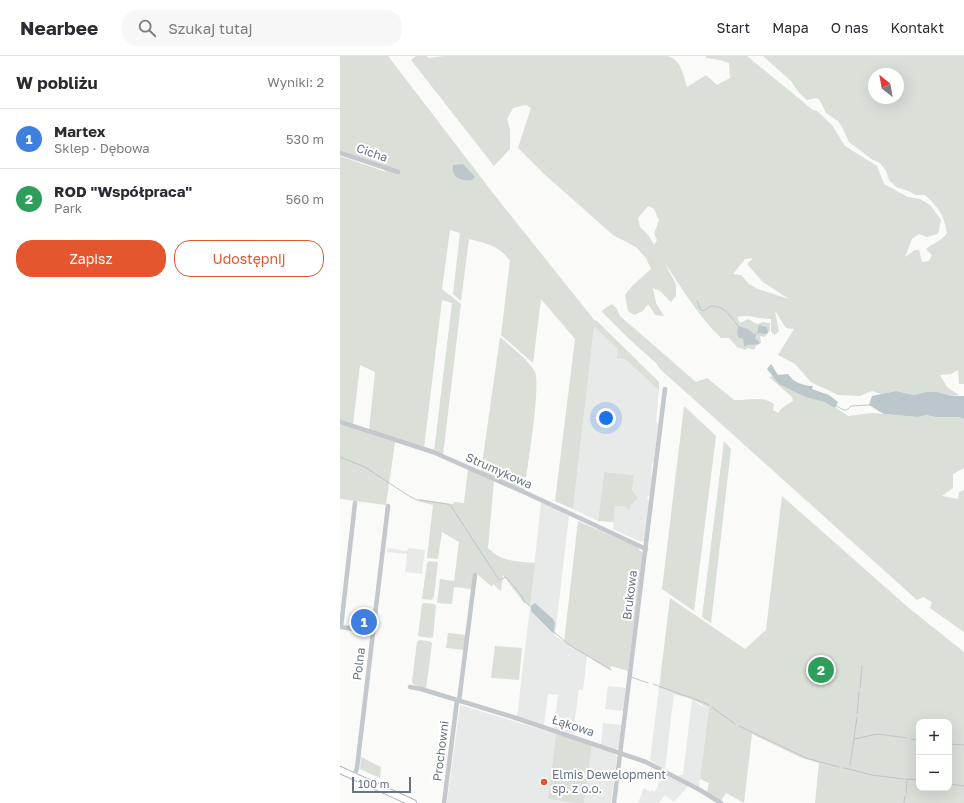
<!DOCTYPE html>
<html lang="pl">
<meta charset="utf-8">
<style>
:root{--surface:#fff;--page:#f7f7f7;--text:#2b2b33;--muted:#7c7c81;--line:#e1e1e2;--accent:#e4572e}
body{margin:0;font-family:"Golos Text",sans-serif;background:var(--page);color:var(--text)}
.controls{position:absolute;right:12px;bottom:12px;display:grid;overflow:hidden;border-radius:8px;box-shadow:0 4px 16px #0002}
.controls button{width:36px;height:36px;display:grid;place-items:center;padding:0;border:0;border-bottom:1px solid var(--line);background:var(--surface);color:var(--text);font:20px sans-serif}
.compass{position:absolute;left:528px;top:12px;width:36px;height:36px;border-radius:50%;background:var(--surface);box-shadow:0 4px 16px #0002;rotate:329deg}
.scale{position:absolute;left:12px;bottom:10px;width:59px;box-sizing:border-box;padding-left:4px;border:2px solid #657683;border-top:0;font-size:11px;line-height:14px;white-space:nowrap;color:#657683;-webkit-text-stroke:3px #fff;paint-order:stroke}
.you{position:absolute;left:266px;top:362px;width:14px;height:14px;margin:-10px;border:3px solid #fff;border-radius:50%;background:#1a73e8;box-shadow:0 0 0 6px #1a73e833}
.badge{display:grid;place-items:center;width:26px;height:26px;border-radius:50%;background:var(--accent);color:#fff;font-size:13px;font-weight:700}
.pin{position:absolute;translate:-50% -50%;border:2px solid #fff;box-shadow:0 1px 4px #0006}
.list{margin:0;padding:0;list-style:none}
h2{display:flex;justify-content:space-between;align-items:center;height:52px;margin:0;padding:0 16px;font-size:17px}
h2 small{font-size:13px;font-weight:400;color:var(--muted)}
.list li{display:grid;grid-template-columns:26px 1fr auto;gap:12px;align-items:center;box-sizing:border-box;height:60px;padding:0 16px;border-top:1px solid var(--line)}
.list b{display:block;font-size:15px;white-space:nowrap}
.list p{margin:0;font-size:13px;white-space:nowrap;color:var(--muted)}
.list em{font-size:13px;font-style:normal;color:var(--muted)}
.actions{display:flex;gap:8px;padding:12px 16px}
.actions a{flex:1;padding:9px 0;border:1px solid var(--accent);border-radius:16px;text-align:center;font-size:14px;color:var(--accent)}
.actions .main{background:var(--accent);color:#fff}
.icon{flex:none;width:22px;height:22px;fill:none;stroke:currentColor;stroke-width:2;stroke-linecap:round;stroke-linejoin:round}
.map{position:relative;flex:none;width:624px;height:747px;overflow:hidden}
header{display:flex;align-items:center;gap:24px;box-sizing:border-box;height:56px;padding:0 20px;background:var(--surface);border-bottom:1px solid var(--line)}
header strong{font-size:19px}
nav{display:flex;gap:22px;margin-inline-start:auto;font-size:14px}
.search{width:280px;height:36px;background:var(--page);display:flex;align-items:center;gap:10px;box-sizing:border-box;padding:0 14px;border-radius:16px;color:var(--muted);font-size:15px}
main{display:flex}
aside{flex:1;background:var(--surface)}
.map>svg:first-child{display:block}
.built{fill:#e8e9e9}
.green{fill:#dadfd7;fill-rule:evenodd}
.water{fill:#bbc7cb}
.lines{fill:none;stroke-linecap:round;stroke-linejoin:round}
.stream{stroke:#bbc7cb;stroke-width:1}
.secondary-casing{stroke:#b3babf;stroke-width:8}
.street{stroke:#c3c8cc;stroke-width:4.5}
.secondary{stroke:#fff;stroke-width:6}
.poi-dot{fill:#e4572e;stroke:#fff;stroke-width:1.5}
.labels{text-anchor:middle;stroke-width:4;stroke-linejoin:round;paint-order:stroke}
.street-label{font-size:12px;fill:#657683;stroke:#fff}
.poi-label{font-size:12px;fill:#657683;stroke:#fff;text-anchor:start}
</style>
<header>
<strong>Nearbee</strong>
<div class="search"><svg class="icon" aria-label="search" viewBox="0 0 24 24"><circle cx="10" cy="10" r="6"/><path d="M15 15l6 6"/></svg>Szukaj tutaj</div>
<nav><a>Start</a><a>Mapa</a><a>O nas</a><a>Kontakt</a></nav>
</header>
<main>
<aside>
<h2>W pobliżu<small>Wyniki: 2</small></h2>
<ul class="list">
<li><span class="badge" style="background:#3f7fe0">1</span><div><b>Martex</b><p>Sklep · Dębowa</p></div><em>530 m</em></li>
<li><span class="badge" style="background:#2e9e5b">2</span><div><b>ROD &quot;Współpraca&quot;</b><p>Park</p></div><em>560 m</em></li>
</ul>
<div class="actions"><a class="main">Zapisz</a><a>Udostępnij</a></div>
</aside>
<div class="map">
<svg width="624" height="747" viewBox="0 0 624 747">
<rect width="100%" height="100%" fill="#fafaf8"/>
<g class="built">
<path d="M254 271 278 293 285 303 319 334 316 365 318 368 314 405 312 408 311 421 312 422 310 440H308L307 443 309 445 305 484 301 486 273 473 275 450 286 451 291 449 298 442 292 434 294 419 264 416 258 465 233 453Z"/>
<path d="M201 446 229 460 215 580 247 600 243 634 239 633 233 678 214 672 218 639 208 638 204 669 177 660 190 551Z"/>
<path d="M48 492 67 495 68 492 85 494 82 518 65 516 67 498 47 496Z"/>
<path d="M268 630 286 632 283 655 265 653Z"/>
<path d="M319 632 334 637 325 714 310 704Z"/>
<path d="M352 643 360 649 369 652 359 731 338 721 339 719H343Z"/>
<path d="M120 649 216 678 208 743 234 747H107Z"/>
<path d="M263 667 281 669 279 692 276 693 261 689Z"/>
<path d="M252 689 275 698 277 701 271 747H244Z"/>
<path d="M323 717 348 730 334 746 325 739 319 747H298L304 732 311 736 312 734 315 736Z"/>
</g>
<g class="green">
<path d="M0 0H48L156 141 255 265 256 264 319 326V334L285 303 277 302 278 293 254 271 233 453 215 445 235 283 201 243 193 307 161 279 170 205C159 189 147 188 129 183L121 245 113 238 120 177 110 174 102 233 121 248 103 399 94 395 112 247 102 244 84 392 29 374 35 316 20 309 13 369 0 365V100L46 116 40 108 0 95Z"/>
<path d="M76 0H86L89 2 104 0H328C342 5 343 19 347 31L366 19 377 29 390 22 389 7 380 4 366 2V0H407L473 54 477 55 492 69 505 90 537 110 544 128 568 141 580 143 590 149 601 164 598 178 587 181 579 178 572 183 565 201 575 194H579L582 206 589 205 592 199 586 193C593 187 602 185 607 177 604 159 599 152 585 139H576L566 134 556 131 549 124 546 115 540 107 533 104 509 86 501 69 498 65 486 57 479 43 476 42 467 44 460 38 451 25 423 0H624V328H619L618 314 611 318 600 319 607 331 619 339 612 340 597 336H586L574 339 556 335 541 338 532 335 520 340 498 339 471 326 455 308 438 299 454 273 446 272 435 255 439 275 435 279 431 276V263C419 263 409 258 397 261L400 267 408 263 417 268 423 266 430 267V275L424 281 420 280 421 287 416 290 414 294 408 292 405 294 397 291 389 282H381C358 260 342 232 324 206L336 228V240L331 246 320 235 313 232 316 247 324 260 315 259 308 248 303 255 294 259 288 255 285 239 292 230 311 213 306 202 296 191 273 179 204 118 178 92 191 52 186 49 173 52 167 63 170 74V93L154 110 71 4ZM534 18H558V42H534ZM308 150C317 152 315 158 319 164L314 178 317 184 314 189 309 180 300 171 298 162ZM413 202 407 208 423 226 449 243 418 233 409 228 401 219 393 218 405 203Z"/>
<path d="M272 248 277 253 280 260 356 326 367 322 394 344C408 345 421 339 434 348L433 354 438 357 442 352 453 345 452 341 429 321 434 320 464 341 483 343 508 360 531 357 578 361 585 359 595 361H619L624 363V412L613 418V432L602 440 618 443 619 436 624 434V576L590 552 592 546 583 541 577 544 320 313 316 307 288 282 262 256 263 254Z"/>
<path d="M160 281C172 292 187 302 195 316 201 329 187 415 184 435L141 415Z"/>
<path d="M344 350 376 380 354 555 322 533Z"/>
<path d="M0 368 55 386 46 449 0 443Z"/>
<path d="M384 385 391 393 371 567 362 561Z"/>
<path d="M128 413 154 425 148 492C162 506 175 505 195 507L190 551 186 546 184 547 163 519 161 535 153 528 152 531 137 518 132 533 114 531 112 548 97 547 100 523 114 525 119 486 102 476 98 503 87 502 93 449 77 445V443L113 448 114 446 124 447Z"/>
<path d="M264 416 294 419 292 434 298 442 291 449 289 455 286 451 275 450 274 466 258 465Z"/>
<path d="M442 440 570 553 624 596V747H475L479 707 462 702 412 678 404 747 386 737 381 745 367 736 369 727 360 723 369 652 352 643 334 638V637L319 632 330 542 405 593 426 574ZM579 666H609V732H579Z"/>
<path d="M238 465 298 491 300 495 303 496 288 615 271 610 270 614 224 586Z"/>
<path d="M89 505 98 506 94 540 92 544 82 543 87 507Z"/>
<path d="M84 547 94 548 96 550 93 581 90 582 78 580 82 548Z"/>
<path d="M108 577 126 579 124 594 106 592Z"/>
<path d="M79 584 89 585 92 587 86 633 73 628 72 625 77 586Z"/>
<path d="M155 590 182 592 179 624 151 622Z"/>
<path d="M216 678 252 689 244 747H234L208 743Z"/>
<path d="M21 701 41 711 40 722 20 713Z"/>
</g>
<g class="water">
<path d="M123 108 135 121 132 124C121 125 111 122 113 109Z"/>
<path d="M419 269 427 271 428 277 424 278 419 277 416 278 415 282 420 287C415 290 410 287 404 291V287H403L404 285 402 282H399L397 277 398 270 408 273 414 278 417 277Z"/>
<path d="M431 308C434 312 435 315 438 319L448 318C453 326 463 330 473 330L472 333 489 339 498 346 495 352 485 346 465 341 439 328 427 313Z"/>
<path d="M556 335 574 339 586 336H597L612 340H624V363L619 361H595L586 359 578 361 544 358 529 349 532 340Z"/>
<path d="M195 547 213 563 215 567 214 575 213 577 191 555V550Z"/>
</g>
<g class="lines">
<g class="stream">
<path d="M357 245 361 254 364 255C366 253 369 250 372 250 384 249 392 262 398 270"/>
<path d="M496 350 504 354H507L511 350 529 349"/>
<path d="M0 401 25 411 69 440 77 444"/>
<path d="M80 444 107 448 111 450 159 524 166 521 181 539 185 546 190 550"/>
<path d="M214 576 228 588 271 614"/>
<path d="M291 621 308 627"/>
<path d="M313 628 360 645"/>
<path d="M520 632 522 610"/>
<path d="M361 645 369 649"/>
<path d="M372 651 395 668"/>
<path d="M517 658 519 636"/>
<path d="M399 670 466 702 499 711"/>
<path d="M514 682 517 661"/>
<path d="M571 683 579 684"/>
<path d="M609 688 624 689"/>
<path d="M510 709 514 683 538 678 567 682"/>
<path d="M504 712 509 713"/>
<path d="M509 713 532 719 563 723"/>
<path d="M566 723 579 724"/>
<path d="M609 728 624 730"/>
<path d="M566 737 567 723"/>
<path d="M564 747 565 740"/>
</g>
<defs>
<path id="secondary" d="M0 714 73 747"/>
</defs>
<use href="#secondary" class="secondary-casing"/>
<g class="street">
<path d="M0 97 58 116"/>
<path d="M0 366 93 396 186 437 306 493"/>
<path d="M15 447 1 571 33 576"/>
<path d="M70 631 81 633 176 662 306 706 360 734 381 747"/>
<path d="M119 645 135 519"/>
<path d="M14 720 17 712 48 450"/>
<path d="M104 747 117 645"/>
<path d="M274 747 325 333"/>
</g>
<use href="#secondary" class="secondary"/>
</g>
<circle class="poi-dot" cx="204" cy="726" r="4"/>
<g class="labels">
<g class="street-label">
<text transform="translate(32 97) rotate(19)" y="4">Cicha</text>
<text transform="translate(159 415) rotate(24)" y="4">Strumykowa</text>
<text transform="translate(290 539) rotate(-83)" y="4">Brukowa</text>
<text transform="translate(19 608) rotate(-83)" y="4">Polna</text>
<text transform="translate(233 670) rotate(18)" y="4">Łąkowa</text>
<text transform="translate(101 695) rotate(-83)" y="4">Prochowni</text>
</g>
<g class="poi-label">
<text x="212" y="723">Elmis Dewelopment<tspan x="212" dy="14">sp. z o.o.</tspan></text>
</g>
</g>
</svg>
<div class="controls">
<button>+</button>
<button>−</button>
</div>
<svg class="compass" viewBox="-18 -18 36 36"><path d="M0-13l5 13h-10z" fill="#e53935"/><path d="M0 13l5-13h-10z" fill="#7c7c81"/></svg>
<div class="scale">100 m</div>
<div class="you"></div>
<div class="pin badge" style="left:24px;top:566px;background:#3f7fe0">1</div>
<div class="pin badge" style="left:481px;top:614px;background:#2e9e5b">2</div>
</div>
</main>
